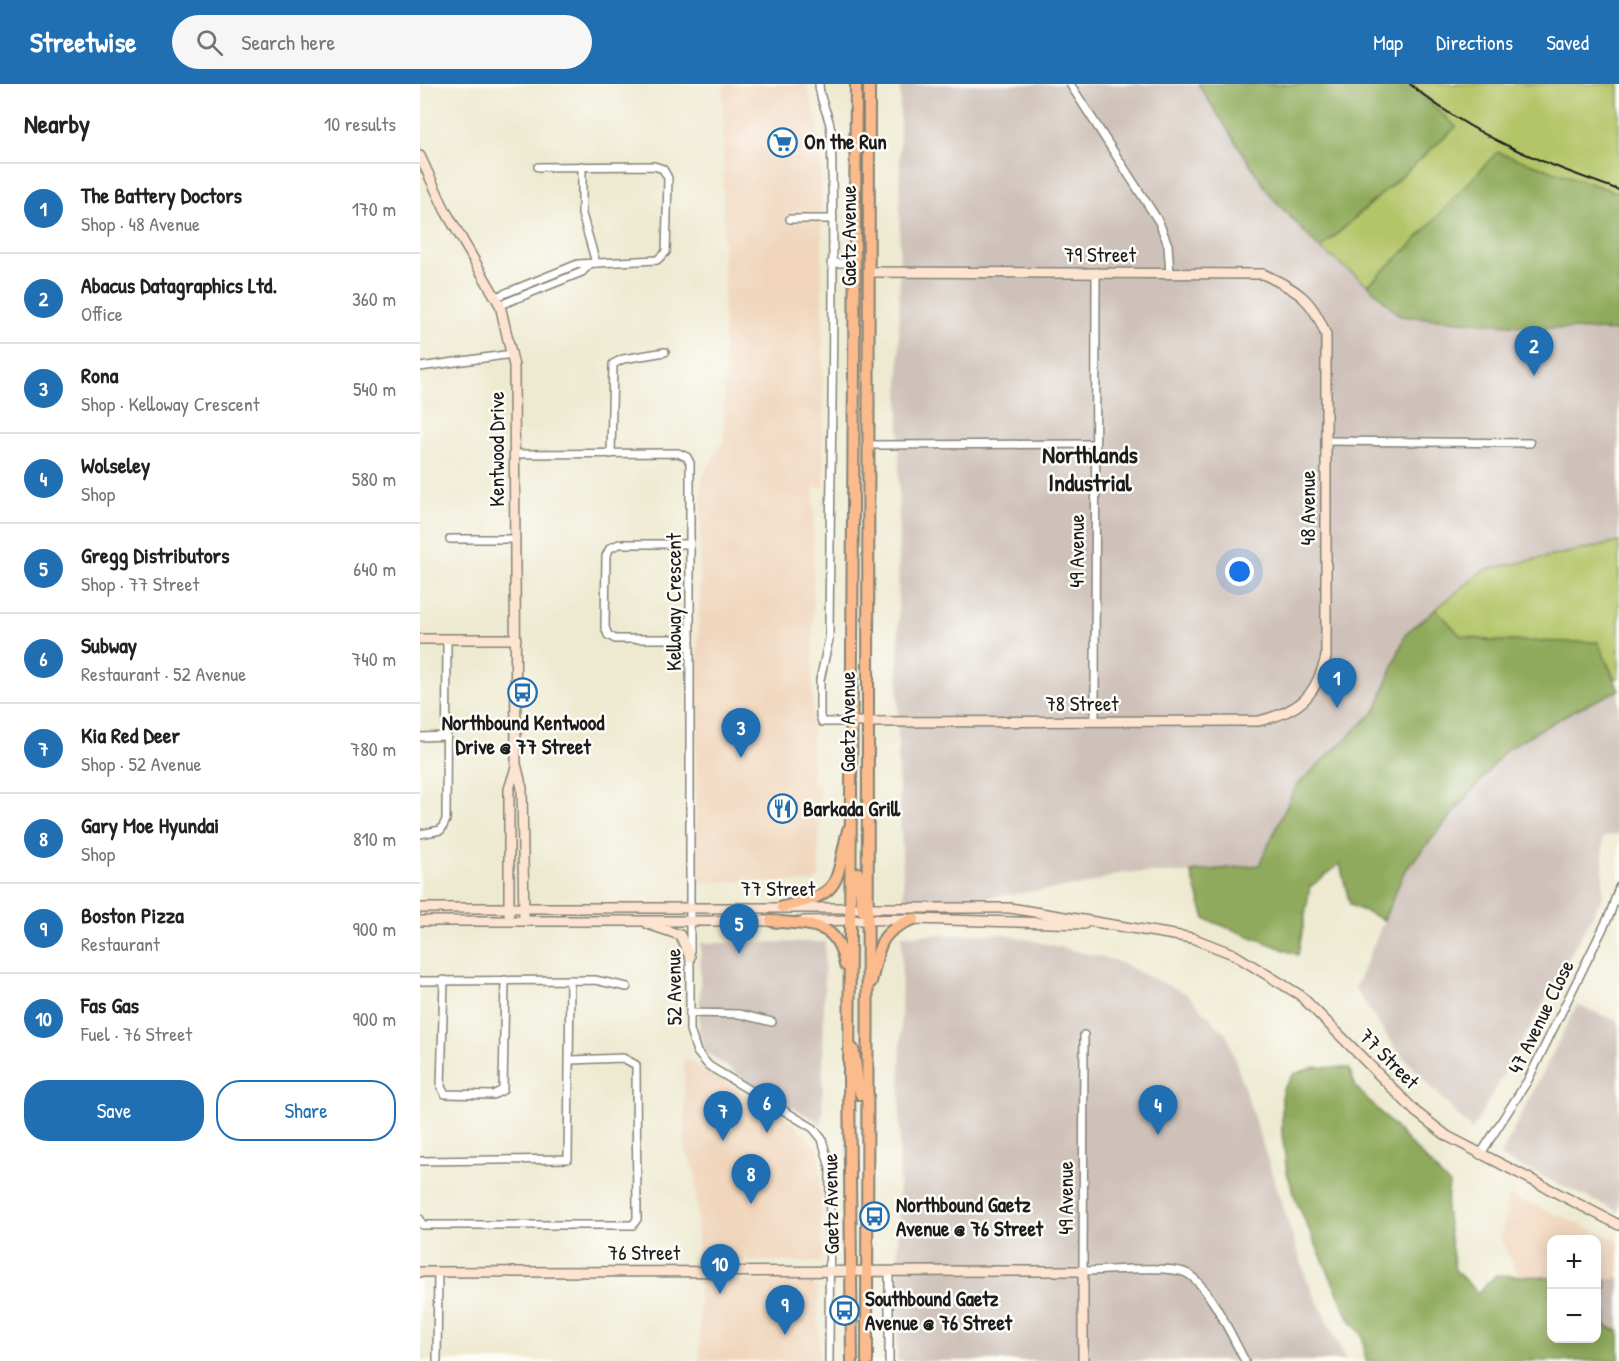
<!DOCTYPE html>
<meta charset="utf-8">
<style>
:root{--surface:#fff;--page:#f6f6f6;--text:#222;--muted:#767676;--line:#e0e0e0;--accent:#1f6fb2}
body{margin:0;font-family:"Patrick Hand",sans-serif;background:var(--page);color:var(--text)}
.controls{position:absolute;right:18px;bottom:18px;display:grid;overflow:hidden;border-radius:12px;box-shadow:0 3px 15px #0003}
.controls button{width:54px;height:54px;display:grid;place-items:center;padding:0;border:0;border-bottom:2px solid var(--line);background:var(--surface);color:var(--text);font:30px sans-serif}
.you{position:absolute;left:820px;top:488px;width:21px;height:21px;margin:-15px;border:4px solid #fff;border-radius:50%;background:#1a73e8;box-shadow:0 0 0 9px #1a73e833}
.badge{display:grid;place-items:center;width:39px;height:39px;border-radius:50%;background:var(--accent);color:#fff;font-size:20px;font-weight:700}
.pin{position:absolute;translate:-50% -50px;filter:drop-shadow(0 2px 3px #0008)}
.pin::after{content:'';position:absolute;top:32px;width:21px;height:18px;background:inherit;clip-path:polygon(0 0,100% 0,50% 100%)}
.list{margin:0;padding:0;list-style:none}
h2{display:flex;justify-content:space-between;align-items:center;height:78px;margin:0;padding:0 24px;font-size:26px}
h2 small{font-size:20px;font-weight:400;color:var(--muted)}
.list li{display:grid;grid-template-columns:39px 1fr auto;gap:18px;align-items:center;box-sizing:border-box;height:90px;padding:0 24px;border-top:2px solid var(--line)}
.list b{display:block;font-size:22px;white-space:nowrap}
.list p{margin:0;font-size:20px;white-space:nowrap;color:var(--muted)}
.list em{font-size:20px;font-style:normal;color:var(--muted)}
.actions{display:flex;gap:12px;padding:18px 24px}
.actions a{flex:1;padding:14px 0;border:2px solid var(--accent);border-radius:24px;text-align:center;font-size:21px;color:var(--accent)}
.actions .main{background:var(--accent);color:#fff}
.icon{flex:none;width:33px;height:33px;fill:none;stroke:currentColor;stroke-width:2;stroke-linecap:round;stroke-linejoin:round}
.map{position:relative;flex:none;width:1199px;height:1277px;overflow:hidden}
header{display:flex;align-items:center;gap:36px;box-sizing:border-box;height:84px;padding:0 30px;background:var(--accent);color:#fff}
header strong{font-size:28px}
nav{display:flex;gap:33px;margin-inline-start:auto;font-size:21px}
.search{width:420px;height:54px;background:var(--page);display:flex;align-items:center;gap:15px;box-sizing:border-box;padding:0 21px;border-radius:33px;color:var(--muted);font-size:22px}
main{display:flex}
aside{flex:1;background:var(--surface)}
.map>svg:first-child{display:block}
.built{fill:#f0d5bc}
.industrial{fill:#cec1b9}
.green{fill:#b4c567;stroke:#687042;stroke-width:1.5}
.forest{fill:#8faa5c;stroke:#56633c;stroke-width:1.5}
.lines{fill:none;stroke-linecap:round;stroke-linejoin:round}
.street-casing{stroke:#858376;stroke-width:10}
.secondary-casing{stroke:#858376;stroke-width:12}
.primary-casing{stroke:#858376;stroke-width:14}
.street{stroke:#fff;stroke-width:7}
.secondary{stroke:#fde4d1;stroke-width:9}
.primary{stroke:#fbbb8c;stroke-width:10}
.rail{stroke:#1c1c1c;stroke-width:2}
.labels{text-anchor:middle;stroke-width:5;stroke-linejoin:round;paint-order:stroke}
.poi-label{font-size:21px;font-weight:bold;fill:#1c1c1c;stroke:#fdfcf7;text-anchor:start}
.street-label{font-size:21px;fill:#1c1c1c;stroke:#fdfcf7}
.quarter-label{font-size:24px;font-weight:bold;fill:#1c1c1c;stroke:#fdfcf7}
</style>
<header>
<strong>Streetwise</strong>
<div class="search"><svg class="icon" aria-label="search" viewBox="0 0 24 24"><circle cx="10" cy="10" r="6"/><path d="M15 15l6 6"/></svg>Search here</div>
<nav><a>Map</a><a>Directions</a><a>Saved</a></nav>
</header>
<main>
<aside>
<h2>Nearby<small>10 results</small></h2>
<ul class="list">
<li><span class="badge">1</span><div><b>The Battery Doctors</b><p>Shop · 48 Avenue</p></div><em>170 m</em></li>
<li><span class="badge">2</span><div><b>Abacus Datagraphics Ltd.</b><p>Office</p></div><em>360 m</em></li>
<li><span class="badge">3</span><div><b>Rona</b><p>Shop · Kelloway Crescent</p></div><em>540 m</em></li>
<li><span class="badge">4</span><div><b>Wolseley</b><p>Shop</p></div><em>580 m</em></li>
<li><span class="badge">5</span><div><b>Gregg Distributors</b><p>Shop · 77 Street</p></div><em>640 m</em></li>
<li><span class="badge">6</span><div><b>Subway</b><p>Restaurant · 52 Avenue</p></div><em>740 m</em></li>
<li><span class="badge">7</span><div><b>Kia Red Deer</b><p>Shop · 52 Avenue</p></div><em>780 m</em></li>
<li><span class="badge">8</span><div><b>Gary Moe Hyundai</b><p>Shop</p></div><em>810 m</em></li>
<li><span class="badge">9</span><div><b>Boston Pizza</b><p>Restaurant</p></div><em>900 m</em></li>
<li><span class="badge">10</span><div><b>Fas Gas</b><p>Fuel · 76 Street</p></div><em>900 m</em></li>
</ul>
<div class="actions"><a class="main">Save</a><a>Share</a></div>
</aside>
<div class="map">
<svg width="1199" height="1277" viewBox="0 0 1199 1277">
<rect width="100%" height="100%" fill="#fdfcf7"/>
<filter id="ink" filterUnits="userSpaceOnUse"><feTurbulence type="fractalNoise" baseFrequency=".0167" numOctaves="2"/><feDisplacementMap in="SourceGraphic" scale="12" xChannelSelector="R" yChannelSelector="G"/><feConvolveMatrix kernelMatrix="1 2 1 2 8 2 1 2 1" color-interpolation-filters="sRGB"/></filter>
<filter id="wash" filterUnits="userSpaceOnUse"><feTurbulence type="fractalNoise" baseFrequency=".008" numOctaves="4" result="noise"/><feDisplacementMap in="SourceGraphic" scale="24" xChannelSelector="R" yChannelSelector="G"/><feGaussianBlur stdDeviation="1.35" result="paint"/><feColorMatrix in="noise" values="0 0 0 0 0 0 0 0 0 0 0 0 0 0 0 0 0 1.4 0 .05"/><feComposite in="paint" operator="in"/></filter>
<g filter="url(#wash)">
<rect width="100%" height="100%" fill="#eeead1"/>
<g class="built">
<path d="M303 0H386L397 36 401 68 404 403H394L392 699 399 700V793L394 798H277L275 702 282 393 304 356Z"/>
<path d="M264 974 372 1038 400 1067 402 1178H278L276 1091 265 1064Z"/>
<path d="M1088 1111 1199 1156V1194H1177L1176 1156H1132L1131 1193 1099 1192 1081 1156Z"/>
<path d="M279 1195 391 1199 398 1205 399 1277H280Z"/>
</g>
<g class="industrial">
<path d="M480 0H778L851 112 900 165 948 201 980 232 1126 244 1199 247V458L1064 486 986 549 956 626 876 702 839 781 764 789H702L664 801 572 813 484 814 478 682Z"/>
<path d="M1199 606V750L1183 753V812L1052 1047 975 964 935 905 984 788 1088 664 1153 627Z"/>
<path d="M584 850 694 876 767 910 807 951 887 1196 926 1277H477L482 851Z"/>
<path d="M405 858 402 1040 327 997 285 967 279 947 281 859Z"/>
<path d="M1157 921 1199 938V1128L1080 1073Z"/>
<path d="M1199 1194V1248L1186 1243V1195Z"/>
</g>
<g class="green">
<path d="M991 0H1199V109L1077 69 989 163 948 201 901 165 1036 43Z"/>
<path d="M1199 458V593L1195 595 1177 558 1072 557 1040 552 1016 525 1064 486Z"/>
</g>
<g class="forest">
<path d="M778 0H991L1036 43 900 165 851 112Z"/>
<path d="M1077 68 1199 109V247L1126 244 980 232 948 201 989 163Z"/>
<path d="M1016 525 1041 552 1072 557 1178 558 1199 606 1153 627 1088 664 984 788 964 836 930 821 920 780 890 803 878 871 785 835 771 788 839 781 876 702 956 626 986 549Z"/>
<path d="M895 983 929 984 936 1003 1029 1100 1026 1126 1035 1186 1058 1209 1076 1191 1131 1193 1132 1254H1176L1177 1194 1186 1195V1242L1199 1248V1277H946L942 1251 930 1236 877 1119 867 1088 862 1049V1006L874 990Z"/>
</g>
</g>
<g filter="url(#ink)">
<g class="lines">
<defs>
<g id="street">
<path d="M399 0C399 17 410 31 411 48 416 217 410 386 409 555L400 596V632L402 638H434"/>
<path d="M650 0 739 138 748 161 750 190"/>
<path d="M162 82V130L176 179"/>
<path d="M370 135H411"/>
<path d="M411 179H435"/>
<path d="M76 213 158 180 237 176 246 168 248 94 243 85 234 82 118 83"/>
<path d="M80 221 162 188 170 180"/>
<path d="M0 283 92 270"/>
<path d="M906 357 1110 359"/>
<path d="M449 361 675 360"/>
<path d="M95 370 258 369 267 373 270 379V946L277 968 289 982 393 1044 402 1055 410 1084 409 1277"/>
<path d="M191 370 193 280 203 275 245 268"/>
<path d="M30 455H95"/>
<path d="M270 555H195L188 551 185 543 186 472 190 464 199 460H270"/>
<path d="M675 638 676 188"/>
<path d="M0 653 27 652"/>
<path d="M0 750 21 746 26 736 27 555"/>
<path d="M24 896 21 1003 25 1010 73 1011 83 1006 85 896"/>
<path d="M0 897 175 896 207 903"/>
<path d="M270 929 319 930 352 938"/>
<path d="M664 951 663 1187C687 1187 747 1181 766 1189 788 1199 813 1255 825 1277"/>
<path d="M1060 1071 1108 996 1190 830 1199 803"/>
<path d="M0 1077 148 1075 150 896"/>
<path d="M0 1135 2 1141H213L217 1135 216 981 203 974 151 976"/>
<path d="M469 1188V1277"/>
<path d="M17 1277 18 1188"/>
</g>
<g id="secondary">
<path d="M0 72 25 126 80 221 94 282 96 680 102 704 104 836"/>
<path d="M0 555H96"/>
<path d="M434 638 839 637C879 627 895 614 906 573V251C892 214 877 206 843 190L449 188"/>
<path d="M0 824H590L772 854 813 870 880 911 996 1028 1027 1052 1199 1141"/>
<path d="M89 830V705L96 683"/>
<path d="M0 837H358"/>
<path d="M384 837 494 835 664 840"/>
<path d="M228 840 260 851 270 873"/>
<path d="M0 1188 663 1187V1277"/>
</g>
<g id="primary">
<path d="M438 789 443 827"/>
<path d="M362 823C423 809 414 803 428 746"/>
<path d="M351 837C391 842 417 835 425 881"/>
<path d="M451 898C460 863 457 848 494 835"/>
<path d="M433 965C437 979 436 1001 441 1011H448"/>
<path d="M432 1277 429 993 436 0"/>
<path d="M447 1277 449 0"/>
</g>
</defs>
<use href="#street" class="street-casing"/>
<use href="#secondary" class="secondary-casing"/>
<use href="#primary" class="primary-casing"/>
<use href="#street" class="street"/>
<use href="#secondary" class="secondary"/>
<use href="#primary" class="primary"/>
<path class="rail" d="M990 0C1051 52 1125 80 1199 106"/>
</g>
</g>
<defs>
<symbol id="supermarket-ring" viewBox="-11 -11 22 22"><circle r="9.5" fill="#fdfcf7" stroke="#1f6fb2" stroke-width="1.5"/><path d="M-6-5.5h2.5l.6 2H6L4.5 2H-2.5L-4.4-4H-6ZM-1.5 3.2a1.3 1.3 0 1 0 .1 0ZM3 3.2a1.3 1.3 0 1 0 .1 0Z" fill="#1f6fb2"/></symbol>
<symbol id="bus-ring" viewBox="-11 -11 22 22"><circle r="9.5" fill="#fdfcf7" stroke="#1f6fb2" stroke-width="1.5"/><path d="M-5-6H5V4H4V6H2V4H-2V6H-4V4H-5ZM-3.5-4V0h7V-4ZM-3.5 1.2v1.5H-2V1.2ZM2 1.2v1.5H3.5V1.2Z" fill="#1f6fb2"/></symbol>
<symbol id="restaurant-ring" viewBox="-11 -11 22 22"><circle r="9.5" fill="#fdfcf7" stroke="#1f6fb2" stroke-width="1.5"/><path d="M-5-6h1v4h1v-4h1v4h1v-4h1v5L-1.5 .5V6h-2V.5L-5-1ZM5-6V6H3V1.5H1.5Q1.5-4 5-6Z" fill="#1f6fb2"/></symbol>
</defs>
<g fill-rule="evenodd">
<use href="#supermarket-ring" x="346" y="42" width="33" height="33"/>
<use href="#bus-ring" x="86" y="592" width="33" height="33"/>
<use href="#restaurant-ring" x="346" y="708" width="33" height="33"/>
<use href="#bus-ring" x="438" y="1116" width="33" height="33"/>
<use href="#bus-ring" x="408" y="1210" width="33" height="33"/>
</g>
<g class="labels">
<g class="poi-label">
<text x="384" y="65">On the Run</text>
<text x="103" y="646" text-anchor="middle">Northbound Kentwood<tspan x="103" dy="24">Drive @ 77 Street</tspan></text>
<text x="383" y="732">Barkada Grill</text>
<text x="476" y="1128">Northbound Gaetz<tspan x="476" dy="24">Avenue @ 76 Street</tspan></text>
<text x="445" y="1222">Southbound Gaetz<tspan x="445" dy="24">Avenue @ 76 Street</tspan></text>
</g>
<g class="street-label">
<text transform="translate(429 152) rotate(-90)" y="7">Gaetz Avenue</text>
<text x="680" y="178">79 Street</text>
<text transform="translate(77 365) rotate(-90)" y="7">Kentwood Drive</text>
<text transform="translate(888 424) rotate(-90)" y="7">48 Avenue</text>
<text transform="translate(657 467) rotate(-90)" y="7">49 Avenue</text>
<text transform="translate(254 518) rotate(-90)" y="7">Kelloway Crescent</text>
<text x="662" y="627">78 Street</text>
<text transform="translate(428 638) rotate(-90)" y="7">Gaetz Avenue</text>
<text x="358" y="812">77 Street</text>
<text transform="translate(254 903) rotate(-91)" y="7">52 Avenue</text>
<text transform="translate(1121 933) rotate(-64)" y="7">47 Avenue Close</text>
<text transform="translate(969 975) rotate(45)" y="7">77 Street</text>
<text transform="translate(646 1114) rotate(-90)" y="7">49 Avenue</text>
<text transform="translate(411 1120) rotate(-91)" y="7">Gaetz Avenue</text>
<text x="224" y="1176">76 Street</text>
</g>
<g class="quarter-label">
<text x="670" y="379">Northlands<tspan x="670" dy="28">Industrial</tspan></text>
</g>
</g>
</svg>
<div class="controls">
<button>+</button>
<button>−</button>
</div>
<div class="you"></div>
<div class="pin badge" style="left:917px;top:624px">1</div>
<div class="pin badge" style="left:1114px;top:292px">2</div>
<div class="pin badge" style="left:321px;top:674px">3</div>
<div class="pin badge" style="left:738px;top:1051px">4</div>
<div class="pin badge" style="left:319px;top:870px">5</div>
<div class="pin badge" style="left:347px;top:1049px">6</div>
<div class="pin badge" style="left:303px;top:1057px">7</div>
<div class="pin badge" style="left:331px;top:1120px">8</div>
<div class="pin badge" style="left:365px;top:1251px">9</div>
<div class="pin badge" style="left:300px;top:1210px">10</div>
</div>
</main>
